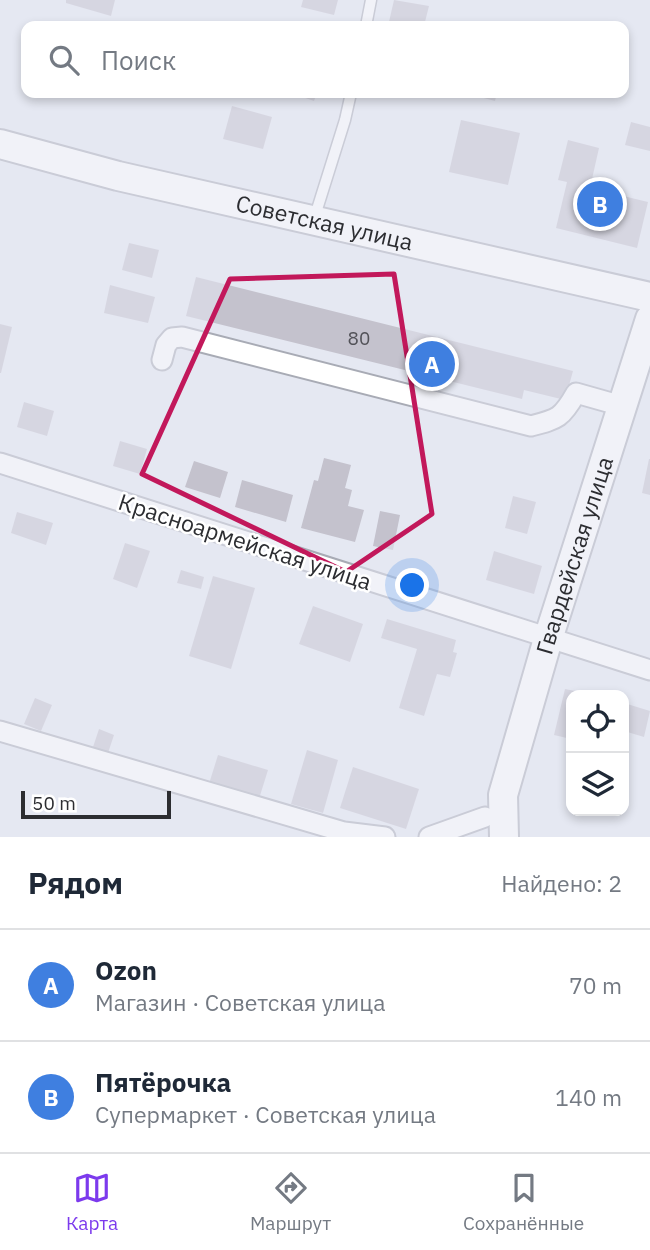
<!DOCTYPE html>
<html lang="ru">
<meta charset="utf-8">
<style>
:root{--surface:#fff;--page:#f2f2f3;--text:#1f2937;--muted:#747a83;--line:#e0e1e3;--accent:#7c3aed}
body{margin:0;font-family:"IBM Plex Sans",sans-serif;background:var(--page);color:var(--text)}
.controls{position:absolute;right:21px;bottom:21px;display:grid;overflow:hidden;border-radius:14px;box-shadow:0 4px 10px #0003}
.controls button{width:63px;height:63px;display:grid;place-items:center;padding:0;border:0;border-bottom:2px solid var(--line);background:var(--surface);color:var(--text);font:35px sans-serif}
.scale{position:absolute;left:21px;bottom:18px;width:150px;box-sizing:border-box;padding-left:7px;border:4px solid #2c2d31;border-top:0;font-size:19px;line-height:24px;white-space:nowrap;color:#2c2d31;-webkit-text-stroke:5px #fff;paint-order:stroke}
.you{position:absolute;left:413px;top:586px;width:24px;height:24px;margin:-18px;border:5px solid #fff;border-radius:50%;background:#1a73e8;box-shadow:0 0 0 10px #1a73e833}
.badge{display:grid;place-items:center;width:46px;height:46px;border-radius:50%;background:var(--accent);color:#fff;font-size:23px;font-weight:700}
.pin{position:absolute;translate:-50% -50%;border:4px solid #fff;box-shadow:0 2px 7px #0006}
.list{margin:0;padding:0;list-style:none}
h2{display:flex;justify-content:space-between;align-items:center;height:91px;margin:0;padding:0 28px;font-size:30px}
h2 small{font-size:23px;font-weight:400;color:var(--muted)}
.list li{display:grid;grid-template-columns:46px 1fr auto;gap:21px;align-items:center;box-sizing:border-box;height:112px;padding:0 28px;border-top:2px solid var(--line)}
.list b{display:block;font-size:26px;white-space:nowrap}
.list p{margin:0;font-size:23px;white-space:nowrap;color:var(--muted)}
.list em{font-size:23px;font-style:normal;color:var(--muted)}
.icon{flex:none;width:38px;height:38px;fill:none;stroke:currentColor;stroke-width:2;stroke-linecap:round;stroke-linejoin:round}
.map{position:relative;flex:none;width:650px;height:837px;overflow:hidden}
.search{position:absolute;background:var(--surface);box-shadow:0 4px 10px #0003;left:21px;right:21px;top:21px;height:77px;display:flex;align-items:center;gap:18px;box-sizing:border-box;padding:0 24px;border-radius:14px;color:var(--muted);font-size:26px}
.sheet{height:315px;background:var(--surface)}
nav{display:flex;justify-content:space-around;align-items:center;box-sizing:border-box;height:98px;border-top:2px solid var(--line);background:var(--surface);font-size:19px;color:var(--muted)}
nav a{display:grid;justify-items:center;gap:4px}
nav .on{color:var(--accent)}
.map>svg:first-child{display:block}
.building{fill:#c4c2cd}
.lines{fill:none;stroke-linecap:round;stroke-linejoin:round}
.lane-casing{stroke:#a8abb5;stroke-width:13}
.street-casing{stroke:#a8abb5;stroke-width:23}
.secondary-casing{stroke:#a8abb5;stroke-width:32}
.lane{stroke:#fff;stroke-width:10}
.street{stroke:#fff;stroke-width:19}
.secondary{stroke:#fff;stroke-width:28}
.marked{fill:none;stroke:#c2185b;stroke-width:5;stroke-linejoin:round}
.labels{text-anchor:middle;stroke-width:5;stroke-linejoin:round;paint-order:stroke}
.number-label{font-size:19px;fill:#525258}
.street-label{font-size:23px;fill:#2c2d31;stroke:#fff}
</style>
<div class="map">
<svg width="650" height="837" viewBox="0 0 650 837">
<rect width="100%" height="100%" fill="#e5e8f2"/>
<g class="building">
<path d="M66 0H115L111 16 66 3Z"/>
<path d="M303 0H338L334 15 301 7Z"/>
<path d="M394 0 429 6 424 26H388Z"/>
<path d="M291 93H317L314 101Z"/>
<path d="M465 93H497L495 101Z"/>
<path d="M232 106 272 117 263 149 223 139Z"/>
<path d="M461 120 520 133 508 185 449 172Z"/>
<path d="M631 122 650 127V151L625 145Z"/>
<path d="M568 140 599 148 590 188 648 202 637 248 556 228 567 182 558 180Z"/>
<path d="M129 243 159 250 152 278 122 270Z"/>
<path d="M196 277 573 371 565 400 524 390 522 399 186 316Z"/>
<path d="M110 285 155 297 148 323 104 313Z"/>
<path d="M0 324 12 327 1 373H0Z"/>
<path d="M24 402 54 411 47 436 17 427Z"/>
<path d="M120 441 147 449 140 474 113 466Z"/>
<path d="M324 458 351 465 345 488 352 490 348 506 364 510 355 542 301 528 314 480 318 481Z"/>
<path d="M649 459H650V495L642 493Z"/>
<path d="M194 461 228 472 220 498 185 487Z"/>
<path d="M242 480 293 495 286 522 235 507Z"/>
<path d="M513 496 536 502 527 534 505 528Z"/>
<path d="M380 511 400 515 393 550 373 546Z"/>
<path d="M17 512 53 523 46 545 11 533Z"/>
<path d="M125 543 150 551 137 588 113 579Z"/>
<path d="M494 551 542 566 534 594 486 580Z"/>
<path d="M181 570 204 577 201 589 177 583Z"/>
<path d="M213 576 255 588 231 669 189 656Z"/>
<path d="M313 606 363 624 350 662 299 644Z"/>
<path d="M387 619 456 640 453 652 457 653 450 677 437 674 424 716 399 708 417 649 381 638Z"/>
<path d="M565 689 590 694 571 695V739L554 735Z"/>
<path d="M35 698 52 705 41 731 24 724Z"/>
<path d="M624 703 650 711 644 737 624 731Z"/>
<path d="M99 729 114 735 108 753 93 747Z"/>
<path d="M307 750 338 760 323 813 291 804Z"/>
<path d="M218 755 268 770 258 802 208 787Z"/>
<path d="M353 767 419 789 406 829 340 808Z"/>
</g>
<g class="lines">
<defs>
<g id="lane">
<path d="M366 26 371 0"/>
<path d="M314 219 345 120 351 93"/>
</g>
<g id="street">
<path d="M162 360 166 345 172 338 182 337 531 426C558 419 562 418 576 393L622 406"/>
<path d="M0 463 650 670"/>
<path d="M0 731 344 832 385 837"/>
<path d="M429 837 485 817"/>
</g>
<g id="secondary">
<path id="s1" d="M0 144 118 176 650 297"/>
<path id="s2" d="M504 837 503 795 548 639 650 319"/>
</g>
</defs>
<use href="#lane" class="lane-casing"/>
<use href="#street" class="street-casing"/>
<use href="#secondary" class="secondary-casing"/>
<use href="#lane" class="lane"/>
<use href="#street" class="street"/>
<use href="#secondary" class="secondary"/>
</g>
<path d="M0 0H650V837H0ZM394 274 432 514 346 572 142 474 230 279Z" fill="#e5e8f2" fill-opacity=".55" fill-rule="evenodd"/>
<path class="marked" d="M394 274 432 514 346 572 142 474 230 279Z"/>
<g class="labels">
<g class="number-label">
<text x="359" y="345">80</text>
</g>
<g class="street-label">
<text dy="8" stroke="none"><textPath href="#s1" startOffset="334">Советская улица</textPath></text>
<text transform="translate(245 542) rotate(18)" y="8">Красноармейская улица</text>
<text dy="8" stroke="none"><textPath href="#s2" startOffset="292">Гвардейская улица</textPath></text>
</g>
</g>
</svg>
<div class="controls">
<button><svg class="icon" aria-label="locate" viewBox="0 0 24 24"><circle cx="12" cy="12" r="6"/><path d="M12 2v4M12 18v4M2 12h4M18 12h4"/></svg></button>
<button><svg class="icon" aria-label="layers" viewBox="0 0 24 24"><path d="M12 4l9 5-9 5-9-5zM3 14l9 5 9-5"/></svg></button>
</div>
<div class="scale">50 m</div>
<div class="you"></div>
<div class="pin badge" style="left:432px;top:364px;background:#3f7fe0">A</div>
<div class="pin badge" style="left:600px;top:204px;background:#3f7fe0">B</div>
<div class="search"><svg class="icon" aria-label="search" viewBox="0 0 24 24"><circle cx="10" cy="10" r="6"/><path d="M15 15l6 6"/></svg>Поиск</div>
</div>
<section class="sheet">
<h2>Рядом<small>Найдено: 2</small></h2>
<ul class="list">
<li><span class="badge" style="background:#3f7fe0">A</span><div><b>Ozon</b><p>Магазин · Советская улица</p></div><em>70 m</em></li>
<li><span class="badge" style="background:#3f7fe0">B</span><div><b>Пятёрочка</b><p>Супермаркет · Советская улица</p></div><em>140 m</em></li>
</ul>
</section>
<nav>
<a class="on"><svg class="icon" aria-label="map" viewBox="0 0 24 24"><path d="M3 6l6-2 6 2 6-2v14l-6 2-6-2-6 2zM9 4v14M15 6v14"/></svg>Карта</a>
<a><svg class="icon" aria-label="directions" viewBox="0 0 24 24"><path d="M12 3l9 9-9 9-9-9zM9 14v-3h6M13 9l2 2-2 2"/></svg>Маршрут</a>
<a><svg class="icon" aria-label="saved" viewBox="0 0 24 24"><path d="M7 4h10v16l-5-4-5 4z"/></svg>Сохранённые</a>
</nav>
